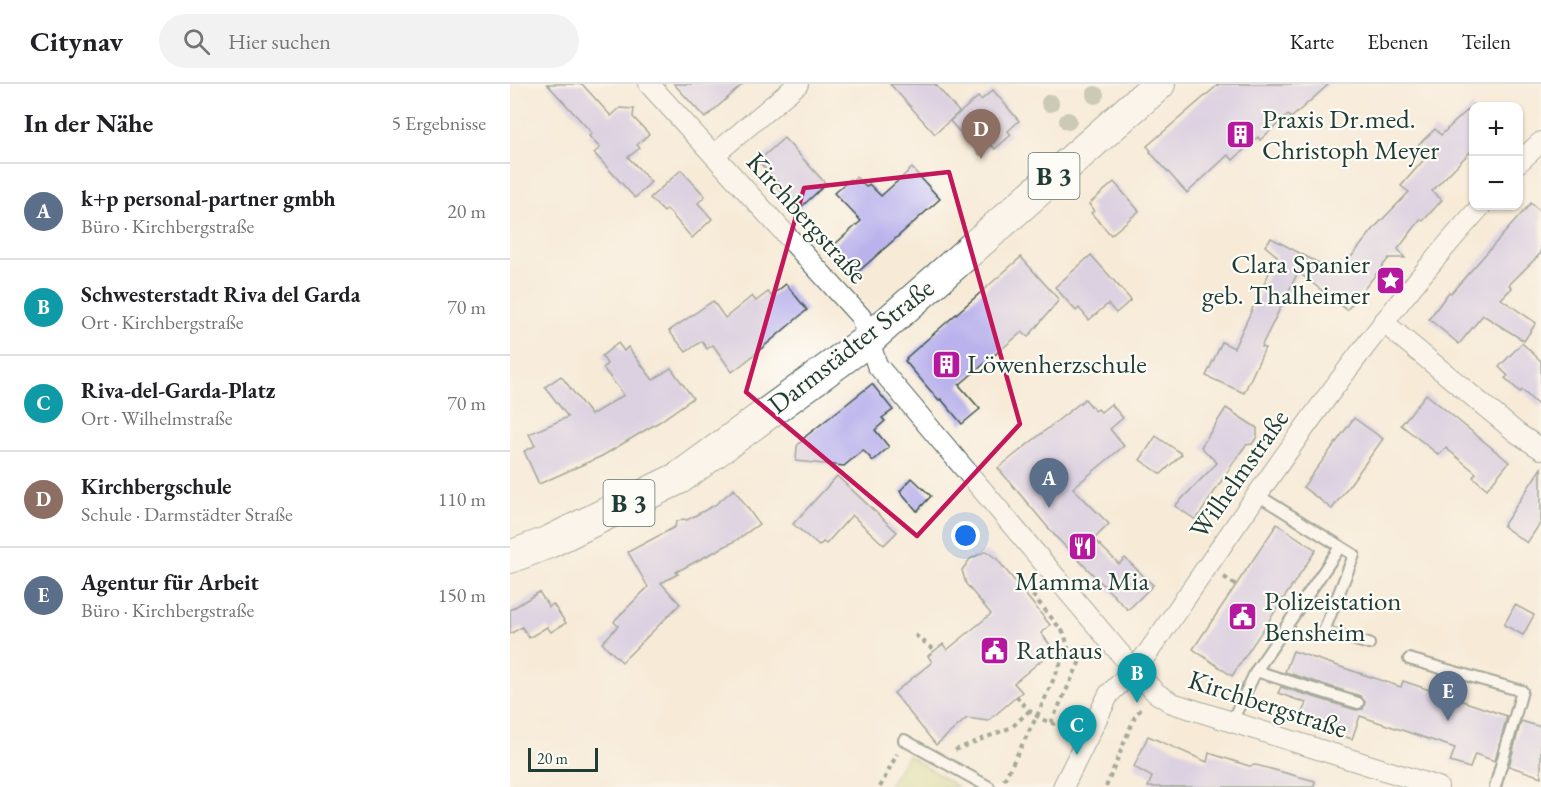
<!DOCTYPE html>
<html lang="de">
<meta charset="utf-8">
<style>
:root{--surface:#fff;--page:#f2f2f2;--text:#202124;--muted:#757577;--line:#e0e0e0;--accent:#b45309}
body{margin:0;font-family:"EB Garamond",serif;background:var(--page);color:var(--text)}
.controls{position:absolute;right:18px;top:18px;display:grid;overflow:hidden;border-radius:12px;box-shadow:0 2px 4px #0004}
.controls button{width:54px;height:54px;display:grid;place-items:center;padding:0;border:0;border-bottom:2px solid var(--line);background:var(--surface);color:var(--text);font:30px sans-serif}
.scale{position:absolute;left:18px;bottom:15px;width:70px;box-sizing:border-box;padding-left:6px;border:3px solid #1f3d34;border-top:0;font-size:16px;line-height:21px;white-space:nowrap;color:#1f3d34;-webkit-text-stroke:4px #fdfcf7;paint-order:stroke}
.you{position:absolute;left:456px;top:452px;width:21px;height:21px;margin:-15px;border:4px solid #fff;border-radius:50%;background:#1a73e8;box-shadow:0 0 0 9px #1a73e833}
.badge{display:grid;place-items:center;width:39px;height:39px;border-radius:50%;background:var(--accent);color:#fff;font-size:20px;font-weight:700}
.pin{position:absolute;translate:-50% -50px;filter:drop-shadow(0 2px 3px #0008)}
.pin::after{content:'';position:absolute;top:32px;width:21px;height:18px;background:inherit;clip-path:polygon(0 0,100% 0,50% 100%)}
.list{margin:0;padding:0;list-style:none}
h2{display:flex;justify-content:space-between;align-items:center;height:78px;margin:0;padding:0 24px;font-size:26px}
h2 small{font-size:20px;font-weight:400;color:var(--muted)}
.list li{display:grid;grid-template-columns:39px 1fr auto;gap:18px;align-items:center;box-sizing:border-box;height:96px;padding:0 24px;border-top:2px solid var(--line)}
.list b{display:block;font-size:22px;white-space:nowrap}
.list p{margin:0;font-size:20px;white-space:nowrap;color:var(--muted)}
.list em{font-size:20px;font-style:normal;color:var(--muted)}
.icon{flex:none;width:33px;height:33px;fill:none;stroke:currentColor;stroke-width:2;stroke-linecap:round;stroke-linejoin:round}
.map{position:relative;flex:none;width:1031px;height:703px;overflow:hidden}
header{display:flex;align-items:center;gap:36px;box-sizing:border-box;height:84px;padding:0 30px;background:var(--surface);border-bottom:2px solid var(--line)}
header strong{font-size:28px}
nav{display:flex;gap:33px;margin-inline-start:auto;font-size:21px}
.search{width:420px;height:54px;background:var(--page);display:flex;align-items:center;gap:15px;box-sizing:border-box;padding:0 21px;border-radius:33px;color:var(--muted);font-size:22px}
main{display:flex}
aside{flex:1;background:var(--surface)}
.map>svg:first-child{display:block}
.green{fill:#c2d375;stroke:#708854;stroke-width:1.5}
.building{fill:#bab2ec}
.lines{fill:none;stroke-linecap:round;stroke-linejoin:round}
.service-casing{stroke:#3f574d;stroke-width:14}
.minor-casing{stroke:#3f574d;stroke-width:22}
.primary-casing{stroke:#3f574d;stroke-width:34}
.path{stroke:#3f574d;stroke-width:4;stroke-dasharray:4.5 4.5;stroke-linecap:butt}
.service{stroke:#fff;stroke-width:10}
.minor{stroke:#fff;stroke-width:20}
.primary{stroke:#fff;stroke-width:32}
.tree{fill:#97a087}
.marked{fill:none;stroke:#c2185b;stroke-width:4.5;stroke-linejoin:round}
.labels{text-anchor:middle;stroke-width:4.5;stroke-linejoin:round;paint-order:stroke}
.shield{fill:#fdfcf7;stroke:#62766e;stroke-width:1.5}
.shield-label{font-size:26px;font-weight:bold;fill:#1f3d34}
.poi-label{font-size:27px;fill:#1f3d34;stroke:#fdfcf7;text-anchor:start}
.street-label{font-size:27px;fill:#1f3d34;stroke:#fdfcf7}
</style>
<header>
<strong>Citynav</strong>
<div class="search"><svg class="icon" aria-label="search" viewBox="0 0 24 24"><circle cx="10" cy="10" r="6"/><path d="M15 15l6 6"/></svg>Hier suchen</div>
<nav><a>Karte</a><a>Ebenen</a><a>Teilen</a></nav>
</header>
<main>
<aside>
<h2>In der Nähe<small>5 Ergebnisse</small></h2>
<ul class="list">
<li><span class="badge" style="background:#5c6f8a">A</span><div><b>k+p personal-partner gmbh</b><p>Büro · Kirchbergstraße</p></div><em>20 m</em></li>
<li><span class="badge" style="background:#0f9aa8">B</span><div><b>Schwesterstadt Riva del Garda</b><p>Ort · Kirchbergstraße</p></div><em>70 m</em></li>
<li><span class="badge" style="background:#0f9aa8">C</span><div><b>Riva-del-Garda-Platz</b><p>Ort · Wilhelmstraße</p></div><em>70 m</em></li>
<li><span class="badge" style="background:#8d6e63">D</span><div><b>Kirchbergschule</b><p>Schule · Darmstädter Straße</p></div><em>110 m</em></li>
<li><span class="badge" style="background:#5c6f8a">E</span><div><b>Agentur für Arbeit</b><p>Büro · Kirchbergstraße</p></div><em>150 m</em></li>
</ul>
</aside>
<div class="map">
<svg width="1031" height="703" viewBox="0 0 1031 703">
<rect width="100%" height="100%" fill="#fdfcf7"/>
<filter id="ink" filterUnits="userSpaceOnUse"><feTurbulence type="fractalNoise" baseFrequency=".0167" numOctaves="2"/><feDisplacementMap in="SourceGraphic" scale="12" xChannelSelector="R" yChannelSelector="G"/><feConvolveMatrix kernelMatrix="1 2 1 2 8 2 1 2 1" color-interpolation-filters="sRGB"/></filter>
<filter id="wash" filterUnits="userSpaceOnUse"><feTurbulence type="fractalNoise" baseFrequency=".008" numOctaves="4" result="noise"/><feDisplacementMap in="SourceGraphic" scale="24" xChannelSelector="R" yChannelSelector="G"/><feGaussianBlur stdDeviation="1.35" result="paint"/><feColorMatrix in="noise" values="0 0 0 0 0 0 0 0 0 0 0 0 0 0 0 0 0 1.4 0 .05"/><feComposite in="paint" operator="in"/></filter>
<g filter="url(#wash)">
<rect width="100%" height="100%" fill="#f7ebd8"/>
<path class="green" d="M398 671 448 703H449H378Z"/>
<g id="blocks">
<g class="building">
<path d="M37 0H72L101 32 110 24 124 25 123 33 139 50 127 61 130 64 118 73 141 98 125 114 84 69 90 64 79 52 82 49Z"/>
<path d="M164 0H233L195 34Z"/>
<path d="M380 0H425L449 28 425 50Z"/>
<path d="M709 0H819L781 34 778 31 750 56 748 53 723 76 718 71 677 109 640 68 641 67 637 62Z"/>
<path d="M483 6 509 37 498 47 501 51 485 65 481 61 470 71 440 37 468 13 471 16Z"/>
<path d="M963 21V65L922 107 932 116 913 137 911 135 888 165 895 174H879L837 226 788 188 751 263 755 264 734 309 696 292 712 258 724 264 767 172 755 162 761 154 818 184 820 181 829 188 866 142 899 108 891 102 918 71 908 61 925 45 931 51Z"/>
<path d="M274 54 316 100 288 126 269 105 265 99 267 97 248 77Z"/>
<path d="M402 84 430 115 348 188 324 161 351 137 324 109 340 95 342 97 346 93 356 103 359 100 371 112Z"/>
<path d="M171 86 195 112 188 119 202 135 182 154 157 125 154 128 140 114Z"/>
<path d="M604 98 629 127 601 151 581 129 584 127 579 120Z"/>
<path d="M1021 119 1031 128V169L999 201 1002 204 991 215 1026 239 1014 257 973 231 949 260 919 235 939 208 941 209Z"/>
<path d="M581 171 621 216 606 229 598 220 579 236 569 224 566 227 545 203Z"/>
<path d="M511 173 549 216 518 253 512 248 449 301 470 325 452 340 431 315 429 316 419 305 395 277 397 275 396 274Z"/>
<path d="M276 200 297 226 239 275 222 288 203 261 197 265 192 257 176 268 159 247 203 217 215 234 242 212 246 217 258 208 261 212Z"/>
<path d="M108 259 114 267 118 263 143 296 161 284 183 314 149 338 92 372 29 400 14 367 25 362 19 350 58 333 35 303 51 292 81 331 114 311 93 284 97 280 92 272Z"/>
<path d="M1012 259 1031 277V324L1012 306 1010 308 995 294 998 292 989 283Z"/>
<path d="M362 300 383 326 372 334 375 337 365 346 379 363 363 377 353 366 334 382 286 377 287 362 296 352Z"/>
<path d="M916 310 999 378 977 405 963 393 966 389 936 364 929 371 891 341Z"/>
<path d="M575 315 585 327 588 325 591 328 601 320 613 334 600 345 614 362 563 404 599 440 584 455 609 480 615 474 643 501 618 526 546 453 488 384Z"/>
<path d="M716 324 747 344V353L742 360 736 361 727 373 686 436 665 422 707 379 691 363Z"/>
<path d="M844 334 873 355 822 425 793 403Z"/>
<path d="M646 352 672 370 651 390 630 376Z"/>
<path d="M1031 384V438L1017 459 993 442Z"/>
<path d="M327 392 387 448 374 461 342 431 316 460 313 458 309 462 283 440Z"/>
<path d="M402 394 421 412 407 427 390 407Z"/>
<path d="M224 405 249 440 225 457 166 488 168 490 151 499 170 520 112 578 92 559 108 542 104 538 106 535 138 503 118 468 165 443 166 438 173 435 177 436 205 421Z"/>
<path d="M767 440 806 466 722 592 683 565Z"/>
<path d="M476 467 487 475 540 541 531 549 544 566 504 599 512 608 478 637 457 634 426 661 384 609 422 578 418 572 433 560 437 566 481 530 456 500 452 486 460 475Z"/>
<path d="M29 508 39 523 43 520 56 539 41 548 37 543 19 554 12 543 0 550V526Z"/>
<path d="M1005 521 1024 531 1013 551 994 541Z"/>
<path d="M783 567 891 603 893 597 997 632 985 677 965 670 960 684 940 678 945 664 850 632 842 655 789 637 796 619 768 609 771 603 846 626 853 625 855 618 850 612 775 588Z"/>
<path d="M1011 637 1031 643V693L999 682Z"/>
<path d="M638 652 697 678 699 669 739 682 746 681 805 697 804 703H638L642 693 624 683Z"/>
</g>
</g>
</g>
<g filter="url(#ink)">
<use href="#blocks" fill-opacity="0" stroke="#3f574d" stroke-width="1.5"/>
<g class="lines">
<defs>
<g id="service">
<path d="M746 410 844 471 814 547 859 560"/>
<path d="M830 463 746 587 848 619"/>
<path d="M899 575 1012 607 985 703"/>
<path d="M722 637 746 587"/>
<path d="M394 656 479 703"/>
</g>
<g id="minor">
<path d="M139 0 351 233 367 281 624 586 646 609 662 619 928 703"/>
<path d="M204 71 288 0"/>
<path d="M1008 79 1031 58"/>
<path d="M873 238 1007 349 1031 365"/>
<path d="M553 703 599 610 624 586 639 567C744 415 847 260 971 122"/>
</g>
<path id="primary" d="M0 473 39 458 169 394 358 256 649 0"/>
</defs>
<use href="#service" class="service-casing"/>
<use href="#minor" class="minor-casing"/>
<use href="#primary" class="primary-casing"/>
<g class="path">
<path d="M714 493 726 501"/>
<path d="M405 551 425 566"/>
<path d="M506 612C524 634 534 638 561 644"/>
<path d="M541 639 577 562"/>
<path d="M445 666 502 643 519 627"/>
<path d="M494 696 527 632 558 563 554 549 517 504"/>
<path d="M370 703 387 670"/>
<path d="M596 703 625 632 633 623"/>
</g>
<use href="#service" class="service"/>
<use href="#minor" class="minor"/>
<use href="#primary" class="primary"/>
</g>
<g class="tree">
<circle cx="585" cy="11" r="9"/>
<circle cx="540" cy="19" r="9"/>
<circle cx="558" cy="37" r="9"/>
</g>
</g>
<path d="M0 0H1031V703H0ZM439 88 510 340 407 452 236 308 294 104Z" fill="#f7ebd8" fill-opacity=".55" fill-rule="evenodd"/>
<path class="marked" d="M439 88 510 340 407 452 236 308 294 104Z"/>
<defs>
<symbol id="building-square" viewBox="-11 -11 22 22"><rect x="-9" y="-9" width="18" height="18" rx="4" fill="#b5179e" stroke="#fdfcf7"/><path d="M-4-6H4V6H1V3H-1V6H-4ZM-2.5-4.3h1.7v1.8h-1.7ZM.8-4.3h1.7v1.8H.8ZM-2.5-1h1.7V.8h-1.7ZM.8-1h1.7V.8H.8Z" fill="#fff"/></symbol>
<symbol id="sight-square" viewBox="-11 -11 22 22"><rect x="-9" y="-9" width="18" height="18" rx="4" fill="#b5179e" stroke="#fdfcf7"/><path d="M0-6L1.8-2.2L6-1.7L2.9 1.2L3.7 5.4L0 3.3L-3.7 5.4L-2.9 1.2L-6-1.7L-1.8-2.2Z" fill="#fff"/></symbol>
<symbol id="restaurant-square" viewBox="-11 -11 22 22"><rect x="-9" y="-9" width="18" height="18" rx="4" fill="#b5179e" stroke="#fdfcf7"/><path d="M-5-6h1v4h1v-4h1v4h1v-4h1v5L-1.5 .5V6h-2V.5L-5-1ZM5-6V6H3V1.5H1.5Q1.5-4 5-6Z" fill="#fff"/></symbol>
<symbol id="civic-square" viewBox="-11 -11 22 22"><rect x="-9" y="-9" width="18" height="18" rx="4" fill="#b5179e" stroke="#fdfcf7"/><path d="M-.6-6.5H3V-4.5H.6V-3L4-1V1h2V6H-6V1h2V-1L-.6-3ZM-1.2 2.5V6h2.4V2.5Z" fill="#fff"/></symbol>
</defs>
<g fill-rule="evenodd">
<use href="#building-square" x="714" y="34" width="33" height="33"/>
<use href="#sight-square" x="864" y="180" width="33" height="33"/>
<use href="#building-square" x="420" y="264" width="33" height="33"/>
<use href="#restaurant-square" x="556" y="446" width="33" height="33"/>
<use href="#civic-square" x="716" y="516" width="33" height="33"/>
<use href="#civic-square" x="468" y="550" width="33" height="33"/>
</g>
<g class="labels">
<g class="shield">
<rect x="518.5" y="69" width="51" height="46" rx="4.5"/>
<rect x="93.5" y="396" width="51" height="46" rx="4.5"/>
</g>
<g class="shield-label">
<text x="544" y="101">B 3</text>
<text x="119" y="428">B 3</text>
</g>
<g class="poi-label">
<text x="752" y="44">Praxis Dr.med.<tspan x="752" dy="31">Christoph Meyer</tspan></text>
<text x="860" y="189" text-anchor="end">Clara Spanier<tspan x="860" dy="31">geb. Thalheimer</tspan></text>
<text x="457" y="289">Löwenherzschule</text>
<text x="572" y="506" text-anchor="middle">Mamma Mia</text>
<text x="754" y="526">Polizeistation<tspan x="754" dy="31">Bensheim</tspan></text>
<text x="506" y="575">Rathaus</text>
</g>
<g class="street-label">
<text transform="translate(297 134) rotate(48)" y="9">Kirchbergstraße</text>
<text transform="translate(341 262) rotate(-38)" y="9">Darmstädter Straße</text>
<text transform="translate(729 390) rotate(-55)" y="9">Wilhelmstraße</text>
<text transform="translate(758 620) rotate(18)" y="9">Kirchbergstraße</text>
</g>
</g>
</svg>
<div class="controls">
<button>+</button>
<button>−</button>
</div>
<div class="scale">20 m</div>
<div class="you"></div>
<div class="pin badge" style="left:539px;top:424px;background:#5c6f8a">A</div>
<div class="pin badge" style="left:627px;top:619px;background:#0f9aa8">B</div>
<div class="pin badge" style="left:567px;top:671px;background:#0f9aa8">C</div>
<div class="pin badge" style="left:471px;top:75px;background:#8d6e63">D</div>
<div class="pin badge" style="left:938px;top:637px;background:#5c6f8a">E</div>
</div>
</main>
